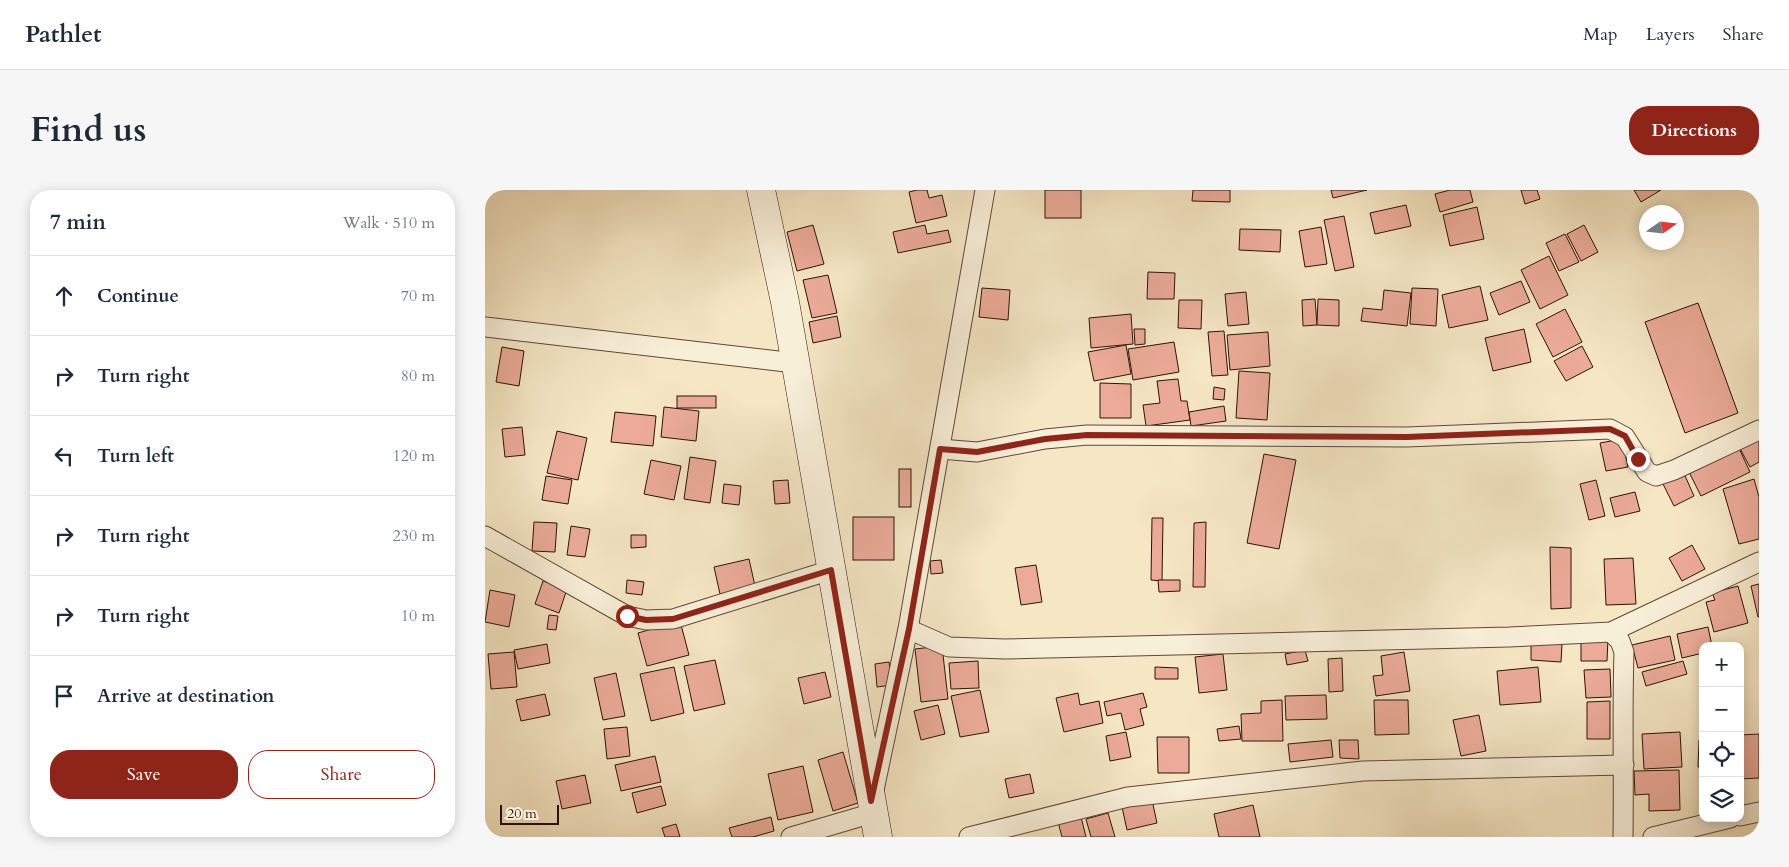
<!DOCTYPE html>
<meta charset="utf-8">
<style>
:root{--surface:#fff;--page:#f6f6f7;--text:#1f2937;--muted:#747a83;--line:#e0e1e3;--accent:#8f2418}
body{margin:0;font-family:Cardo,serif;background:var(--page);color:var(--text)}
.controls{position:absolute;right:15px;bottom:15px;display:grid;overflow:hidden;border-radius:10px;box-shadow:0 2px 12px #0003}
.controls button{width:45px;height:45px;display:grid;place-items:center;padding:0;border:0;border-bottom:1px solid var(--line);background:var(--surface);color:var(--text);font:25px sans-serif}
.compass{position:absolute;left:1154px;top:15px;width:45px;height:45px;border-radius:50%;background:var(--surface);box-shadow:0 2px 12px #0003;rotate:76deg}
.scale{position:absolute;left:15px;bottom:12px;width:59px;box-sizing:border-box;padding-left:5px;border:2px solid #2d1306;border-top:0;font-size:14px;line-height:18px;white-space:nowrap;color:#2d1306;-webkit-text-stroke:4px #f8efd9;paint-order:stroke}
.stop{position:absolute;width:15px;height:15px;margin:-11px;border:4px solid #8f2418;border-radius:50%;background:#fff}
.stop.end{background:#8f2418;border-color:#fff;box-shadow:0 1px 5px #0008}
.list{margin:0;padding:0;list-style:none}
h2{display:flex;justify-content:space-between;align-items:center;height:65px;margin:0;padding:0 20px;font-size:21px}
h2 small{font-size:16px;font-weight:400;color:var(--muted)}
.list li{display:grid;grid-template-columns:32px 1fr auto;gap:15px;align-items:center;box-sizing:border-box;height:80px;padding:0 20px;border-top:1px solid var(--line)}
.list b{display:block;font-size:19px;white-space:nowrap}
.list em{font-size:16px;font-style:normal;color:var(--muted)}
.actions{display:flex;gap:10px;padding:15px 20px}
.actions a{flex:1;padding:11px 0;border:1px solid var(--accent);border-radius:20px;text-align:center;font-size:18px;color:var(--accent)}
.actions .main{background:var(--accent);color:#fff}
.icon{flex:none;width:28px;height:28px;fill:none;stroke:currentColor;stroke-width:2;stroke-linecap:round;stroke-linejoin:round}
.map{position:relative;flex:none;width:1274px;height:647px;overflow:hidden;border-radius:20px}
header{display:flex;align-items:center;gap:30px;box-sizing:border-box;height:70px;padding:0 25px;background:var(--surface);border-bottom:1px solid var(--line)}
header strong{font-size:24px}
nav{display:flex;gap:28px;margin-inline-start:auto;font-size:18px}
.intro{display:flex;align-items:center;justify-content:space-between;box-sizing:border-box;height:120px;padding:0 30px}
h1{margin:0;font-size:35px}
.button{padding:12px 22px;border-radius:20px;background:var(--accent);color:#fff;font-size:18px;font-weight:700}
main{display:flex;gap:30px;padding:0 30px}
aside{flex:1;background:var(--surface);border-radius:20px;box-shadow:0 2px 12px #0003}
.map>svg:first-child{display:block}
.building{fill:#ecab99;stroke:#2d1306}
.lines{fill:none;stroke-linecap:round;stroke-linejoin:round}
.street-casing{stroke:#5f4836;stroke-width:21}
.secondary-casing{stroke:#2d1306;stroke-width:29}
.street{stroke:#f8efd9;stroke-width:19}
.secondary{stroke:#f8efd9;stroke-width:28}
.route{stroke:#8f2418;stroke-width:6}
</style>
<header>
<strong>Pathlet</strong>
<nav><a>Map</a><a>Layers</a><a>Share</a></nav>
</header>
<div class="intro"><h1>Find us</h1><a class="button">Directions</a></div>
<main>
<aside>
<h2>7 min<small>Walk · 510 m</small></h2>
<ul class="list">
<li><svg class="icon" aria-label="ahead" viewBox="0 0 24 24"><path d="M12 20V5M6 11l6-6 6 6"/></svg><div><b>Continue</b></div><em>70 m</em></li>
<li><svg class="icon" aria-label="right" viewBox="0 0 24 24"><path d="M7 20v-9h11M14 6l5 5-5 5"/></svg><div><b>Turn right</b></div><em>80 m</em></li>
<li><svg class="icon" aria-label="left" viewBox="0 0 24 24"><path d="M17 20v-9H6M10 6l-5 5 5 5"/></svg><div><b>Turn left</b></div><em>120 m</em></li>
<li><svg class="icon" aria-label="right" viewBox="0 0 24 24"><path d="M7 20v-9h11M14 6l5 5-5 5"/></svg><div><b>Turn right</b></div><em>230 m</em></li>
<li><svg class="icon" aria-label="right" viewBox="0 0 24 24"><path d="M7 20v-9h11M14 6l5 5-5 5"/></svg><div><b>Turn right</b></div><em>10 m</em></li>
<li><svg class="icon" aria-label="arrive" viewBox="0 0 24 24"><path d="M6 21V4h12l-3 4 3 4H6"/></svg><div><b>Arrive at destination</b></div></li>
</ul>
<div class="actions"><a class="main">Save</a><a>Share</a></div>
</aside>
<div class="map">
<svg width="1274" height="647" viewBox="0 0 1274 647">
<rect width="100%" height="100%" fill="#f5e6c4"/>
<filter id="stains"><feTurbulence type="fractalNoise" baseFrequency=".004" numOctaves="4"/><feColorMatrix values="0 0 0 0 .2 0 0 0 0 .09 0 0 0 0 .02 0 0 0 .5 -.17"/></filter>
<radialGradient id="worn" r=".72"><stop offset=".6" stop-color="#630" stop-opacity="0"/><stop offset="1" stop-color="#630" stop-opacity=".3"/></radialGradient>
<g class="building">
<path d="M432 0H442L444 8 457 5 462 26 431 33 424 2Z"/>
<rect x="560" y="0" width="36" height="28"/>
<path d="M708 0H745V12L707 11Z"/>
<path d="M846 0H882L848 8Z"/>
<path d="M965 0H985L988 12 955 22 950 4Z"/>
<path d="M1036 0H1052L1055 9 1040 14Z"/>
<path d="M1149 0H1176L1156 12Z"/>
<path d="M921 15 926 36 890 44 885 23Z"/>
<path d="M992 17 999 49 965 56 958 25Z"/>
<path d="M859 26 869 77 850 81 839 30Z"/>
<path d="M328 35 339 74 312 81 302 42Z"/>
<path d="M440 35 442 44 463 40 466 52 413 63 408 42Z"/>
<path d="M1099 35 1113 62 1096 71 1082 44Z"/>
<path d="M836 37 842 74 820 77 814 41Z"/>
<path d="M755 39 796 40 795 62 754 60Z"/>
<path d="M1080 44 1094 72 1074 81 1061 53Z"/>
<path d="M1064 66 1083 105 1055 119 1036 80Z"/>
<path d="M663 82 690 83 689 109H662Z"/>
<path d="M343 85 352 123 327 128 318 90Z"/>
<path d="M1036 91 1045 112 1014 125 1005 103Z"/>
<path d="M995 96 1003 130 964 138 957 105Z"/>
<path d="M497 98 525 100 523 130 494 127Z"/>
<path d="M927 98 953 99 951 136 925 134Z"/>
<path d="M899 100 926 103 922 136 876 131 878 118 897 120Z"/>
<path d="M761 102 764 134 743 136 740 104Z"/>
<path d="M830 109 832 135 818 136 817 110Z"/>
<path d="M833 109 854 110V136L832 135Z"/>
<path d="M694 110H717L716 139 693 138Z"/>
<path d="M1213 113 1253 223 1200 243 1160 132Z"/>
<path d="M1080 119 1097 152 1068 167 1051 134Z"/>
<path d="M646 124 648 154 606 158 604 128Z"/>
<path d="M352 126 356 147 328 153 324 132Z"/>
<path d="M649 139H660V154L650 155Z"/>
<path d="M1039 139 1046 172 1008 181 1000 148Z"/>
<path d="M739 141 743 185 727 186 723 142Z"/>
<path d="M783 142 785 176 745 180 742 145Z"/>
<path d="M689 152 694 182 648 190 643 159Z"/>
<path d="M641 155 646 184 609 191 603 162Z"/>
<path d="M1097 156 1108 177 1081 191 1069 171Z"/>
<path d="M17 157 39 161 34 196 11 192Z"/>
<path d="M754 181 785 183 782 230 751 228Z"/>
<path d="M693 189 696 211H702L705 230 661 236 658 215 675 213 672 191Z"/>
<path d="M615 193 646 194V228H615Z"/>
<path d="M729 197 740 199 739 210 728 209Z"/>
<rect x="192" y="206" width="39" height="12"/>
<path d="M739 216 741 231 706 236 704 222Z"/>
<path d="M179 217 214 221 211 251 176 247Z"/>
<path d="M130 222 171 226 168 256 126 252Z"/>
<path d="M37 237 40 265 20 267 17 239Z"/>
<path d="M72 241 102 248 93 290 62 283Z"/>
<path d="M1274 243V272L1265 277 1253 255Z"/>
<path d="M1137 249 1143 277 1121 281 1115 253Z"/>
<path d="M1252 254 1265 282 1216 306 1202 278Z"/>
<path d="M779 264 811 270 794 359 762 353Z"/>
<path d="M205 267 231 271 225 313 199 309Z"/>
<path d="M166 270 196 276 189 310 159 304Z"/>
<rect x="414" y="279" width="12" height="38"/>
<path d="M1197 279 1209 306 1189 316 1176 290Z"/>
<path d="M61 286 87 290 83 314 57 310Z"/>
<path d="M1269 289 1274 307V349L1254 354 1238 299Z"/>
<path d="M303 290 305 313 290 314 288 291Z"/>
<path d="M1111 290 1120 326 1104 330 1095 294Z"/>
<path d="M239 294 256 296 254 315 237 313Z"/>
<path d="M1150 302 1155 321 1130 327 1125 308Z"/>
<rect x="368" y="327" width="41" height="43"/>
<path d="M667 328H678L677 391 666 390Z"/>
<path d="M49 332 72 333 70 362 47 361Z"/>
<path d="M721 332 720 397H708L709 333Z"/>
<path d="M86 336 105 339 100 367 82 365Z"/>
<path d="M146 345H161V357L146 358Z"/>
<path d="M1207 355 1220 379 1197 391 1184 368Z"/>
<path d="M1065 357 1086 358V418L1066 419Z"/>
<path d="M1148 368 1151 414 1121 415 1119 369Z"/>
<path d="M264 369 270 396 235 404 229 377Z"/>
<path d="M456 370 458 383 446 384 445 371Z"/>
<path d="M551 375 557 412 536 415 530 378Z"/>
<path d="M142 390 159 392 157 405 141 403Z"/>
<path d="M673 390H695V401L674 402Z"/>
<path d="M58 391 82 399 74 423 50 414Z"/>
<path d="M1274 394V427H1273L1266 396Z"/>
<path d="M1253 396 1263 433 1229 442 1221 412 1230 410 1227 403Z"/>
<path d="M5 400 30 405 24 437 0 432Z"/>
<path d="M64 425 73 426 71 440 62 439Z"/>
<path d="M195 431 204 465 162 476 153 443Z"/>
<path d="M1223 437 1227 456H1218V463L1197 468 1192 444Z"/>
<path d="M1185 446 1190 470 1153 478 1147 455Z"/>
<path d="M1096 448H1123L1122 471H1096Z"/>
<path d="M1046 452 1077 454 1076 472 1046 470Z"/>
<path d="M62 454 65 473 33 479 29 460Z"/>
<path d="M457 456 463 509 436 512 430 459Z"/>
<path d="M820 460 823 471 802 475 800 464Z"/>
<path d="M29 462 32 497 6 499 3 464Z"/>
<path d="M919 462 925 501 891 506 888 486 898 485 896 466Z"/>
<path d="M738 464 742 500 714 503 710 467Z"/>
<path d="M857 468 858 501 844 502 843 469Z"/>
<path d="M230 470 240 514 209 521 199 476Z"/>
<path d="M493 471 494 498 466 499 464 473Z"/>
<path d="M1198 471 1202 484 1161 496 1157 482Z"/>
<path d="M404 472 407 495 392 497 390 474Z"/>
<path d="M189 477 199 523 166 531 155 484Z"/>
<path d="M670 477 693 478V489H670Z"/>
<path d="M1053 477 1056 512 1015 515 1012 481Z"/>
<path d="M1125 479 1126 507 1101 508 1099 480Z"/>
<path d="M340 482 346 507 319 514 313 488Z"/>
<path d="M131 483 140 526 118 530 109 488Z"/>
<path d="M495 500 504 542 475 547 466 506Z"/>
<path d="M593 503 595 515 614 511 618 533 579 542 571 508Z"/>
<path d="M658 503 662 517 655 519 659 535 640 540 636 523 622 526 619 512Z"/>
<path d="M60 504 65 525 36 531 31 510Z"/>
<path d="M841 505 842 529 801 530 800 506Z"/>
<path d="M797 510 798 551H757L756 524 776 523V511Z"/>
<path d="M889 510H923L924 544 890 545Z"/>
<path d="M1125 511V549H1102V512Z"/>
<path d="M453 515 460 544 436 550 429 521Z"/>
<path d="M994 525 1001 561 976 566 968 530Z"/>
<path d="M754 536 756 549 734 551 732 539Z"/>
<path d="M142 537 145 566 122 569 119 539Z"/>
<path d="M641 542 646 567 625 571 621 546Z"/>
<path d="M1195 542 1197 577 1159 579 1157 544Z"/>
<path d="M1274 544V588L1255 589V545Z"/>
<path d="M672 547H704V583H673Z"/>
<path d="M846 550 848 567 805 572 803 554Z"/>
<path d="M854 550H873L874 569 855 568Z"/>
<path d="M1214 550H1218V577H1213Z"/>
<path d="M358 562 373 613 348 621 333 570Z"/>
<path d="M170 566 176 592 136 601 130 575Z"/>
<path d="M318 576 328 622 293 630 283 584Z"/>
<path d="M1194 580 1195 620 1164 621V604L1150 605 1149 581Z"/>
<path d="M545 584 549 603 524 608 520 589Z"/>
<path d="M100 585 106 613 77 619 71 591Z"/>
<path d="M176 596 181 615 152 623 147 603Z"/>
<path d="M667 610 672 633 642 640 637 617Z"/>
<path d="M768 615 775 647H734L729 624Z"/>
<path d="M623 623 630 647H606L601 629Z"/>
<path d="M286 627 289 641 268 647H247L244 638Z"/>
<path d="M596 627 601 647H577L573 632Z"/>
<path d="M191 634 195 647H180L177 638Z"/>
</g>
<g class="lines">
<defs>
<g id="street">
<path d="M0 137 310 173"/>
<path d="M455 259 492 262 560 249 602 245 922 247 1125 239 1140 247 1162 282 1171 286 1189 280 1274 240"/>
<path d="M0 346 142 426 161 430 188 429 346 380"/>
<path d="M423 439 464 457 520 459 1024 447 1126 442 1274 372"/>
<path d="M1126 442 1135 451 1139 462C1137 524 1139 585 1138 647"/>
<path d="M389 600 423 439 500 0"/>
<path d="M1255 626 1274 622"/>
<path d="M306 647 388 623"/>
<path d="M484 647 643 607 878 581 1139 575"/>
<path d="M1168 647 1245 628"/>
</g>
<path id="secondary" d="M276 0 300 112 393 647"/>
</defs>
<use href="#street" class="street-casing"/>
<use href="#secondary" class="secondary-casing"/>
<use href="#street" class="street"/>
<use href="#secondary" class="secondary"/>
</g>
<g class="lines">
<path class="route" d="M142 426 161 430 188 429 346 380 386 611 424 439 455 259 492 262 560 249 602 245 922 247 1125 239 1140 246 1153 269"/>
</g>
<rect width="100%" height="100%" filter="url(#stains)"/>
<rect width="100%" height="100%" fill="url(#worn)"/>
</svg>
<div class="controls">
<button>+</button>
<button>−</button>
<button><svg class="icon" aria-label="locate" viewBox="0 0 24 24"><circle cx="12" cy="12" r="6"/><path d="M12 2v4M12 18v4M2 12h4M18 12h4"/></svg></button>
<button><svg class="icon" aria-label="layers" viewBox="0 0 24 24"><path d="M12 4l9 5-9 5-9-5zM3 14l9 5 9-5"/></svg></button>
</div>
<svg class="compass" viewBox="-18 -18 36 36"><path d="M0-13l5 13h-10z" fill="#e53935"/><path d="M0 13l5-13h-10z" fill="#747a83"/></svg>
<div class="scale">20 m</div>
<div class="stop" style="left:142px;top:426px"></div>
<div class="stop end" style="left:1153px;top:269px"></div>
</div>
</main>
